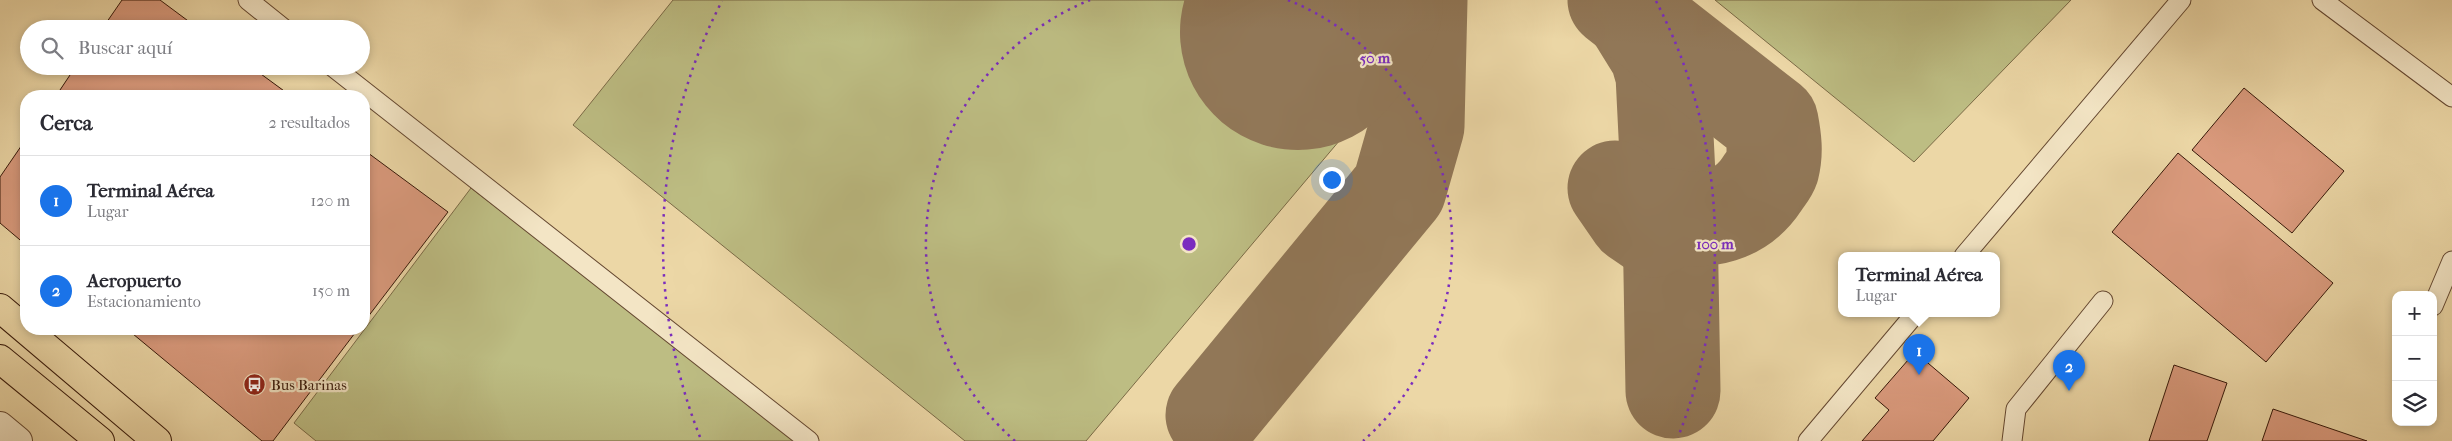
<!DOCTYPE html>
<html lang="es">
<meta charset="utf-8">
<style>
:root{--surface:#fff;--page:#f2f2f3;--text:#2b2b33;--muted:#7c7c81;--line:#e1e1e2;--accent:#1a73e8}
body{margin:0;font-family:"IM FELL French Canon",serif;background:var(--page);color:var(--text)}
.controls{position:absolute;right:15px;bottom:15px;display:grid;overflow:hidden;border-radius:10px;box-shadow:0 2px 8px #0003}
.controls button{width:45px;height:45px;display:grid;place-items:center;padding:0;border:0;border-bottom:1px solid var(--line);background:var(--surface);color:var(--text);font:25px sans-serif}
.you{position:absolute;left:1331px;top:179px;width:18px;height:18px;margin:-12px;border:4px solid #fff;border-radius:50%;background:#1a73e8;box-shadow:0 0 0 8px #1a73e833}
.badge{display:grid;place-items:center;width:32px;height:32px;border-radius:50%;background:var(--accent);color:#fff;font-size:16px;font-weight:700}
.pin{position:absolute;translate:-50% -41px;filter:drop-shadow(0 1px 2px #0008)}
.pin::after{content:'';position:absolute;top:26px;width:18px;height:15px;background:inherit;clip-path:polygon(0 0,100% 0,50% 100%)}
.popup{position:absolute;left:1838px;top:252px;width:162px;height:65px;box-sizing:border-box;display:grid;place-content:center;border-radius:10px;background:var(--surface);filter:drop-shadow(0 1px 4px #0005);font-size:16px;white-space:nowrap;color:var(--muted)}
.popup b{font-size:19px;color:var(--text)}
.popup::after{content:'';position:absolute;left:50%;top:100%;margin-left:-10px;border:10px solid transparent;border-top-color:var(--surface)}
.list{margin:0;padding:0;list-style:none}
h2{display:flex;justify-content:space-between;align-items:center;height:65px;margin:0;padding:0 20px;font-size:21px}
h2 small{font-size:16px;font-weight:400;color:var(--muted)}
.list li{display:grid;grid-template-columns:32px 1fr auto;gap:15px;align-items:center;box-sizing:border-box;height:90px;padding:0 20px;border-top:1px solid var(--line)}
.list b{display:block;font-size:19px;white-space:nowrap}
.list p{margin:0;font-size:16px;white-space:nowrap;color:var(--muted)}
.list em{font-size:16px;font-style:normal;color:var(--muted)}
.icon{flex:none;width:28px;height:28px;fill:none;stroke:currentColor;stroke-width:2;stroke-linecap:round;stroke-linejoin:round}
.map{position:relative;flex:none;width:2452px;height:441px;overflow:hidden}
.search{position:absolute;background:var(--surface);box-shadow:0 2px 8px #0003;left:20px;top:20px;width:350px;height:55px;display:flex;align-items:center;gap:12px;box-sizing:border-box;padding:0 18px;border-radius:28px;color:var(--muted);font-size:19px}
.panel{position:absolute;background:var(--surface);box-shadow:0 2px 8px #0003;left:20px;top:90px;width:350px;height:245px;border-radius:20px}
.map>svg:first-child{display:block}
.green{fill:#bdbd83;stroke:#7a6a46}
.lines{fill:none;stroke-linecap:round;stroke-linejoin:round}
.taxiway{stroke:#917757;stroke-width:95}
.runway{stroke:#917757;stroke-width:236}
.building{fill:#da9a7d;stroke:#361708}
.service-casing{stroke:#644730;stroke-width:21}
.minor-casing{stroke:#644730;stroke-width:30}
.primary-casing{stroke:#361708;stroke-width:30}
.service{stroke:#f3e5c5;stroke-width:19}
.minor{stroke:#f3e5c5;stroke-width:28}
.primary{stroke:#ecd7a6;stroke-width:28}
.ring{fill:none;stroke:#7b2cbf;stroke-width:2.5;stroke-dasharray:2.5 5}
.labels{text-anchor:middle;stroke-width:4.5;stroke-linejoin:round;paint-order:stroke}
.poi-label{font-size:15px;fill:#361708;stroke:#f3e5c5;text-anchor:start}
.centre{fill:#7b2cbf;stroke:#f3e5c5;stroke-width:2.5}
.ring-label{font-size:15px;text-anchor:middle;font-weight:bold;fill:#7b2cbf;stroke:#f3e5c5;stroke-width:4.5;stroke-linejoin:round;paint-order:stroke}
</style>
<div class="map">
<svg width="2452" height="441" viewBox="0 0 2452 441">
<rect width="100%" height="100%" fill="#ecd7a6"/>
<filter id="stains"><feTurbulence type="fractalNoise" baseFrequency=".004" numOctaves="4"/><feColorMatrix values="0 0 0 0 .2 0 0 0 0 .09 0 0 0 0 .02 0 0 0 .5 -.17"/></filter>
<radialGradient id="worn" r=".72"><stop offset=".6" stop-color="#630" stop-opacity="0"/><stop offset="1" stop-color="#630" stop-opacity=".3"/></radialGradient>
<g class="green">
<path d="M673 0H1225L1356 121 1086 441H965L573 125Z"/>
<path d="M1715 0H2071L1914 162Z"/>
<path d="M471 188 799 441H316L294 423Z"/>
</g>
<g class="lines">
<g class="taxiway">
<path d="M1631 12 1657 54 1663 75 1670 216 1673 391"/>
<path d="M1615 188 1635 217 1654 230 1670 216C1706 224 1741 216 1762 184 1765 179 1770 174 1772 168 1776 152 1774 138 1771 122L1615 0"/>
<path d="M1213 415 1399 189 1417 126 1420 0"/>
</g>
<path class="runway" d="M1298 32 1325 0"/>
</g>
<g class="building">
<path d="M122 0H160L199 29H102Z"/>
<path d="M76 66H250L291 96H56Z"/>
<path d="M2244 88 2344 171 2292 233 2192 150Z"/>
<path d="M26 139V245L0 223V177Z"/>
<path d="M364 150 448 212 364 322Z"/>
<path d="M2178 153 2333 283 2266 362 2112 232Z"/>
<path d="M127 329H358L273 441H262Z"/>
<path d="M1915 352 1969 398 1933 441H1862L1889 410 1875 398Z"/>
<path d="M2174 365 2227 383 2207 441H2149Z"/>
<path d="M2273 409 2367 441H2262Z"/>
</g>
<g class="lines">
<defs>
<g id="service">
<path d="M248 0 284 29"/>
<path d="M2322 0 2452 97"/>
<path d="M332 66 809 441"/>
<path d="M1964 256 2181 0"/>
<path d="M2433 306 2452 261"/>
<path d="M1808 441 1915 314"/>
<path d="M2012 441 2016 409 2103 301"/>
</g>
<path id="minor" d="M0 426 18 441"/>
<g id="primary">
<path d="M0 308 157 441"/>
<path d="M0 359 100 441"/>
</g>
</defs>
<use href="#service" class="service-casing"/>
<use href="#minor" class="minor-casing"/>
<use href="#primary" class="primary-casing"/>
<use href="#service" class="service"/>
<use href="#minor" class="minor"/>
<use href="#primary" class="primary"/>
</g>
<g class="ring">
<path d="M1015 441A263 263 0 0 1 1090 0M1288 0A263 263 0 0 1 1363 441"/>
<path d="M700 437A526 526 0 0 1 722 1M1656 1A526 526 0 0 1 1678 437"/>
</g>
<defs>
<symbol id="bus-disc" viewBox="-11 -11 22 22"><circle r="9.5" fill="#8f2418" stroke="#f3e5c5"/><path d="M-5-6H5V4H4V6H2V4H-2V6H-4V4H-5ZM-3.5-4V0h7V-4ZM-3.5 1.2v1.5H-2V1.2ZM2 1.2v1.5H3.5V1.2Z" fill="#fff"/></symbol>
</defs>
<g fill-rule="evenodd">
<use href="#bus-disc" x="242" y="372" width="25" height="25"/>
</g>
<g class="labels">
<g class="poi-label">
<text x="271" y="390">Bus Barinas</text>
</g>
</g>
<circle cx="1189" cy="244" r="8" class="centre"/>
<g class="ring-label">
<text x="1375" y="63">50 m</text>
<text x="1715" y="249">100 m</text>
</g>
<rect width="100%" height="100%" filter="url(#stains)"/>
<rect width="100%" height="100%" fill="url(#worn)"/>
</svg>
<div class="controls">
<button>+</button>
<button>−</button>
<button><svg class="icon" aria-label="layers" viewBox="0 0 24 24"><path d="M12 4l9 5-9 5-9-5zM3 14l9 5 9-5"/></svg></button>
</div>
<div class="you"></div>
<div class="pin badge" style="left:1919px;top:375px">1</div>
<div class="popup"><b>Terminal Aérea</b>Lugar</div>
<div class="pin badge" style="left:2069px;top:391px">2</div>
<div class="search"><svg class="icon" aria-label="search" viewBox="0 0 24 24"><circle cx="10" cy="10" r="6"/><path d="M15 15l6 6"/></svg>Buscar aquí</div>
<section class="panel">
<h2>Cerca<small>2 resultados</small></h2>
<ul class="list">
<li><span class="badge">1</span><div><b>Terminal Aérea</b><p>Lugar</p></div><em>120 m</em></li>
<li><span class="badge">2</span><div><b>Aeropuerto</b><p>Estacionamiento</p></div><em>150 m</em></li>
</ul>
</section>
</div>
